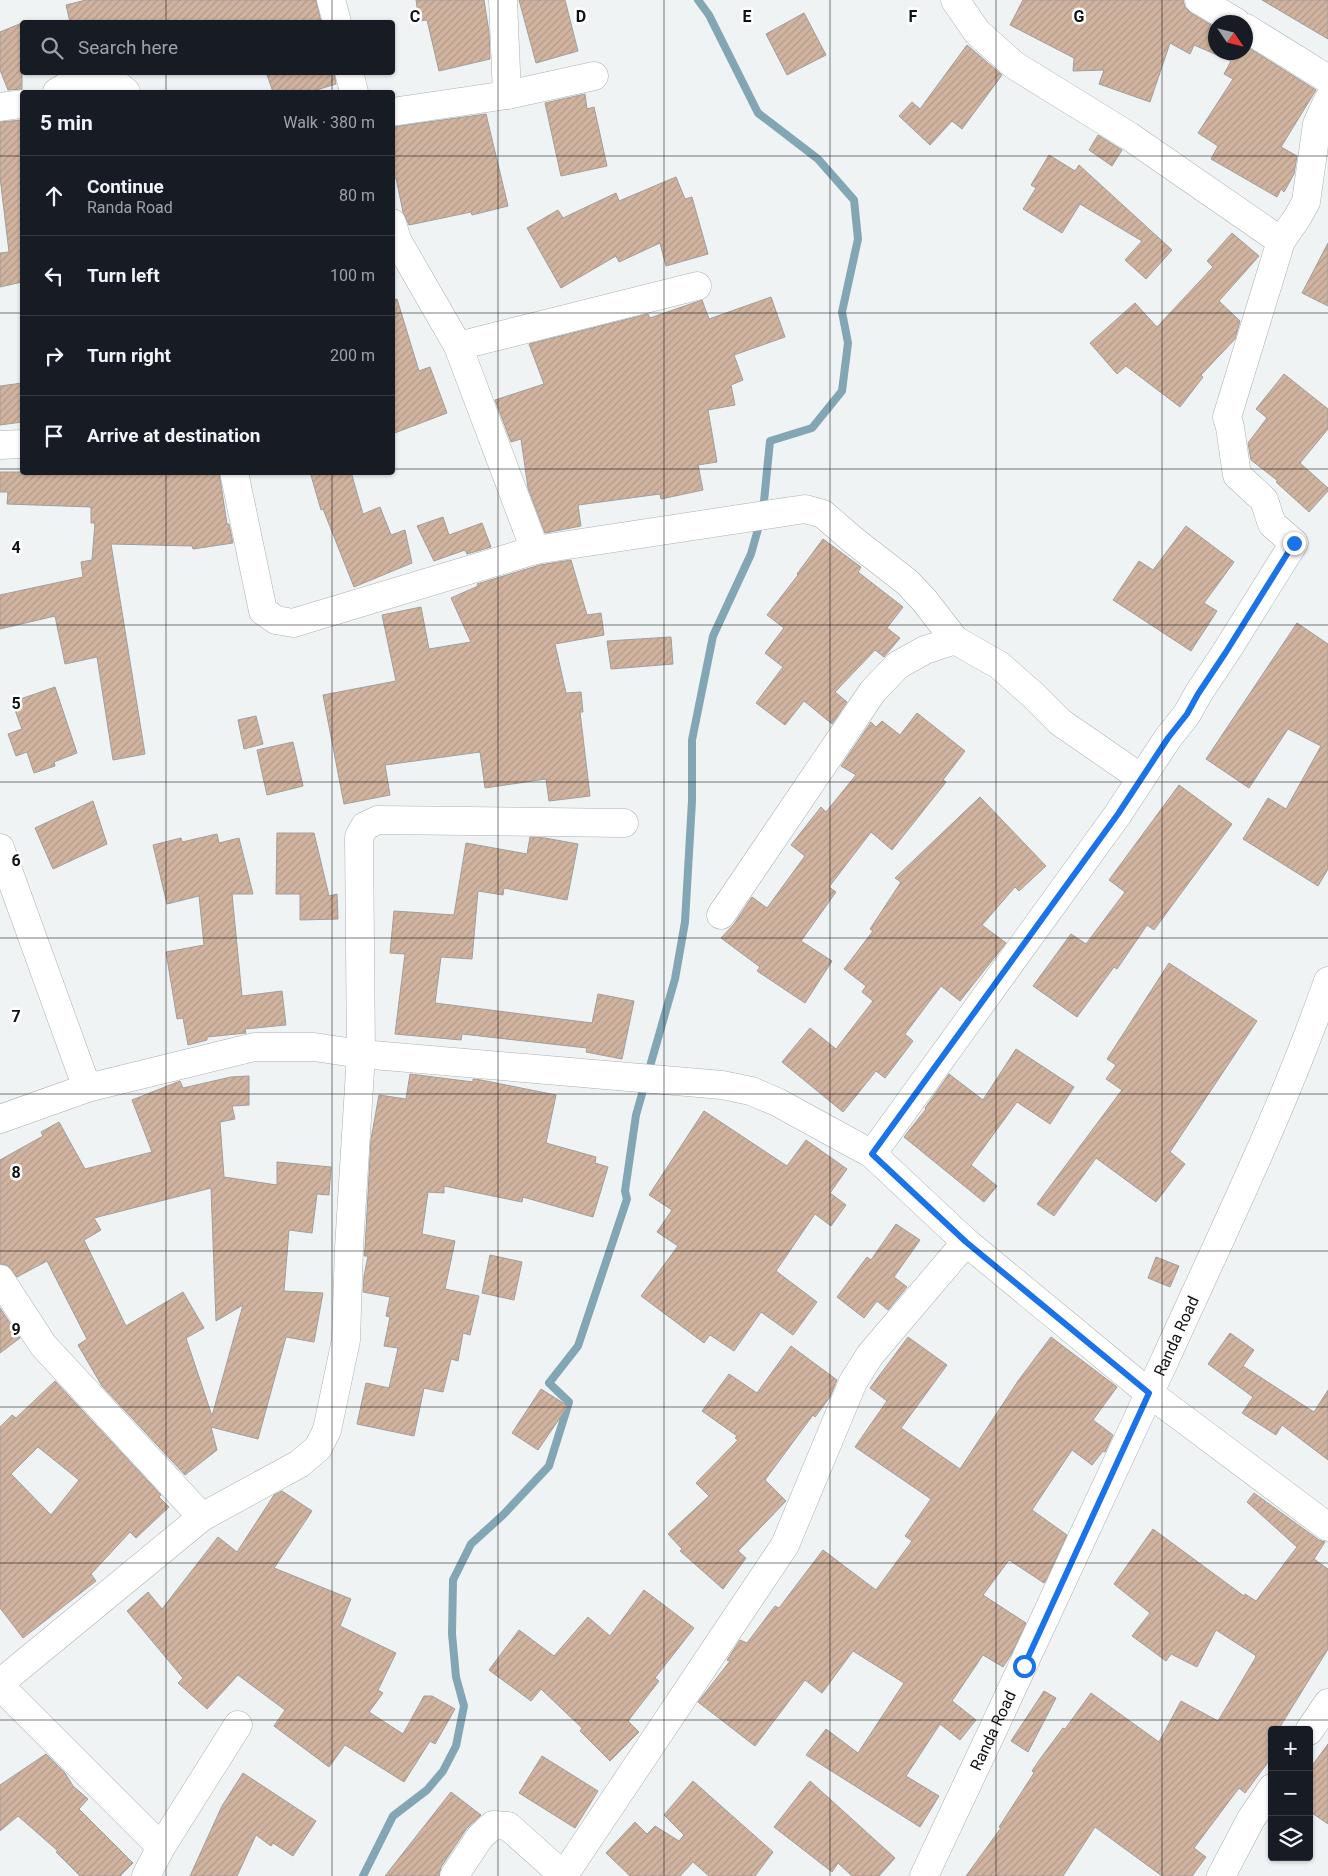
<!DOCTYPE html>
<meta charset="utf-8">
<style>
:root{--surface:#171b24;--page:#242831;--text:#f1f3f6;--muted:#9ea1a6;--line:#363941}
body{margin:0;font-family:Roboto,sans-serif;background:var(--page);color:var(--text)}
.controls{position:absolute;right:15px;bottom:15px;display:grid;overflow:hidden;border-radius:5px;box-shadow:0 1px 4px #0004}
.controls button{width:45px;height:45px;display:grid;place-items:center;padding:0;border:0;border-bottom:1px solid var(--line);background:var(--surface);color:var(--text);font:25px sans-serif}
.compass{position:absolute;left:1208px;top:15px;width:45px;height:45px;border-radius:50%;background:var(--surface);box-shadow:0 1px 4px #0004;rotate:125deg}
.stop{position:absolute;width:15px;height:15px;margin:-11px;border:4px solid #1a73e8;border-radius:50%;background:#fff}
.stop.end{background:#1a73e8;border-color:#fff;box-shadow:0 1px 5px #0008}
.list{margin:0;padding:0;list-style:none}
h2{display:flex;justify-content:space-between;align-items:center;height:65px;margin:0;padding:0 20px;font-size:21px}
h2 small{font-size:16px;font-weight:400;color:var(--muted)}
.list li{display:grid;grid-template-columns:32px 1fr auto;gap:15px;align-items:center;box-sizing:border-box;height:80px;padding:0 20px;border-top:1px solid var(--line)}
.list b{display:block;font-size:19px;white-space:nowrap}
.list p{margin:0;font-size:16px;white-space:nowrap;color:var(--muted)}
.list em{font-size:16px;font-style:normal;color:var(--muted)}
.icon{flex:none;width:28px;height:28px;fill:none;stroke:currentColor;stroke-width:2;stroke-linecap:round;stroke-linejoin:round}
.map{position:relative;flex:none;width:1328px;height:1876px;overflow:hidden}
.search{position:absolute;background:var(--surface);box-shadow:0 1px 4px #0004;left:20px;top:20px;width:375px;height:55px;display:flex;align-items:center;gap:12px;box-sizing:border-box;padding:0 18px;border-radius:5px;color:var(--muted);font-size:19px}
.panel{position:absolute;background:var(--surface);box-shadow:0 1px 4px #0004;left:20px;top:90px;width:375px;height:385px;border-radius:5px}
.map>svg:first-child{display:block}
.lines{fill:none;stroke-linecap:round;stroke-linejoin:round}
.stream{stroke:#83a6b4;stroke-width:8}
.building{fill:url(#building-hatch);stroke:#a19e9c;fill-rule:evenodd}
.minor-casing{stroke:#acb0b1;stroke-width:29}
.minor{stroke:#fff;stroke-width:28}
.route{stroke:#1a73e8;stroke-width:6}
.grid{fill:none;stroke:#101111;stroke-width:1;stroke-opacity:0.55}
.labels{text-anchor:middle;stroke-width:5;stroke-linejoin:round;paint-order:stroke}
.street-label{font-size:16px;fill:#101111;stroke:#fff}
.grid-label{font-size:16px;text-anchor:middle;font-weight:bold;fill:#101111;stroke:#fff;stroke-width:5;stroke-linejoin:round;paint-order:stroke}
</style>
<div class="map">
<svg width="1328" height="1876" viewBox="0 0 1328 1876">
<defs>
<pattern id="building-hatch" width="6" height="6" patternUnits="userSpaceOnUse" patternTransform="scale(1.25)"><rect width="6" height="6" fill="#d1b4a0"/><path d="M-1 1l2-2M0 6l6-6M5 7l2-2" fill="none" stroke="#b29a89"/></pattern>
</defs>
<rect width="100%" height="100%" fill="#eff3f4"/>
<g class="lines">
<g class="stream">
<path d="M698 0 709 15 758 113 818 159 854 200 858 239 842 312 848 343 842 391 812 428 770 441 763 511"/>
<path d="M363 1876 393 1816 427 1790 443 1771 456 1746 464 1706 456 1677 452 1634 453 1580 471 1544 503 1515 549 1466 569 1402 549 1383 578 1346 627 1199 625 1191 636 1115 675 979 685 922 692 801V740L713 636 751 554 760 522"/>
</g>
</g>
<g class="building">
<path d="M86 0H316L321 22H70L66 5Z"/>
<path d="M416 0H484L489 32 490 59 439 71 427 20 419 21Z"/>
<path d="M519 0H565L578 51 536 63Z"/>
<path d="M1023 0H1183L1185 7 1191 13 1216 28V52H1246V46L1316 90 1281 147 1297 156 1294 174 1284 192 1281 189 1277 197 1211 159 1218 146 1198 133 1233 79 1224 74 1231 61 1194 45 1190 54 1170 43 1150 102 1099 84 1104 70 1073 71 1074 58 1010 25Z"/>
<path d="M1262 0H1328V39Z"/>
<path d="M804 13 826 55 787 75 766 34Z"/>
<path d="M22 23V89L8 90 0 70V32Z"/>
<path d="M967 45 1002 75 962 129 952 121 930 145 899 116 912 102 920 109Z"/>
<path d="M266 72H334L336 84 310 92H273Z"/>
<path d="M585 94 587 109 594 107 607 166 561 176 545 103Z"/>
<path d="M486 114 508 206 472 215 471 212 409 225 403 212 396 178 392 179V127Z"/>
<path d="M22 120V254H20L22 267V282L0 287V253L9 252 0 177V122Z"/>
<path d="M1098 135 1122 150 1112 166 1089 150Z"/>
<path d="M1049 155 1075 171 1079 165 1172 250 1146 279 1125 260 1142 241 1080 204 1062 233 1023 209 1036 188 1031 185Z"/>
<path d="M676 177 685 199 692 197 708 254 666 266 660 243 619 262 616 256 561 288 527 228 558 210 563 218 616 193 619 201Z"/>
<path d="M1232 233 1259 256 1219 301 1240 321 1235 339 1201 375 1203 377 1180 407 1126 366 1117 374 1090 343 1135 303 1157 327 1213 267 1207 261Z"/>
<path d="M1328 243V306L1302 293Z"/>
<path d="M771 297 785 337 734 355 743 380 731 385 735 405 708 410 717 462 698 465 703 490 661 499 660 494 578 505 581 526 545 533 528 488 521 439 511 442 495 400 544 384 529 344 648 314 650 318 702 300 709 319Z"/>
<path d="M397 299 419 371 430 367 447 413 392 434V300Z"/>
<path d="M1284 374 1328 409V429L1300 463 1328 488V491L1309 512 1276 482 1278 481 1251 460 1248 443 1267 418 1256 409Z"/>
<path d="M22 383V422L0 425V386Z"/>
<path d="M0 472H219L227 524H229L233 543 193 549 192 546 111 544 145 754 113 760 97 657 65 664 55 616 0 629V595L83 577 81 562 92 560 95 523H91V507L7 504 8 492H0Z"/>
<path d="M310 472H351L363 514 380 507 391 535 405 530 412 563 354 587 323 509 321 510Z"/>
<path d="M443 517 449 535 482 523 491 547 467 554 465 550 434 561 417 526Z"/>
<path d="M1186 526 1234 562 1204 603 1217 611 1191 651 1113 600 1139 561 1153 570Z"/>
<path d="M823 539 861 567 858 572 903 607 887 628 900 638 884 657 875 650 835 692 847 702 832 724 804 701 785 725 756 703 783 667 765 653 784 628 767 615 798 575 797 574Z"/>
<path d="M571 560 587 615 601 613 604 635 555 644 566 693 581 692 583 712H580L590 796 549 801 546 779 485 788 480 752 385 765 390 795 344 804 323 695 396 681 382 615 421 607 429 649 471 642 451 598 478 586 477 584 540 565Z"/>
<path d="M1297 623 1328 644V869L1318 886 1243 839 1268 798 1286 809 1321 746 1288 729 1249 788 1206 759Z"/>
<path d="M671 637 673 664 611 669 607 641Z"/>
<path d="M55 687 77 753 54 762 55 766 34 773 27 752 16 756 8 734 22 729 12 702Z"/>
<path d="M917 713 965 751 943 780 946 782 892 850 871 832 829 887 836 892 801 941 832 961 805 1003 757 971 760 967 721 938 734 924 752 897 767 908 805 856 791 845 821 807 826 812 856 775 841 766 871 722 876 727 882 721 900 735Z"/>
<path d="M256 716 263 744 244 749 238 720Z"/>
<path d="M293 742 303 786 267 795 257 750Z"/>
<path d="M1179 785 1232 824 1154 930 1147 925 1117 969 1114 967 1077 1017 1033 986 1071 934 1086 944 1125 892 1109 880Z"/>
<path d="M980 797 1046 866 1019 891 1015 887 982 925 1006 943 960 1001 941 986 905 1034 913 1041 885 1078 876 1071 843 1112 782 1062 810 1028 836 1049 873 1001 862 992 866 986 844 969 873 931 870 929 901 882 895 878Z"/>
<path d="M93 801 107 844 53 869 35 828Z"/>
<path d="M277 833H314L329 896 337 894 338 919 300 920V894H276Z"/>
<path d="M217 834 219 843 239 838 253 894H232L242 996 282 991 286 1025 245 1029 246 1033 207 1037V1040L188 1045 183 1018 177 1019 166 952 204 945 199 896 167 904 153 845 181 838 182 842Z"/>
<path d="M530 837 545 838 578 844 567 900 504 888 503 895 478 891 472 959 441 957 435 1003 592 1023 598 994 634 1001 622 1059 586 1052 587 1048 462 1034 461 1040 395 1034 405 954 390 953 394 911 454 915 466 843 527 854Z"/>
<path d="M1169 963 1257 1021 1170 1152 1185 1164 1156 1202 1096 1158 1054 1216 1037 1204 1122 1090 1106 1079 1116 1065 1107 1059Z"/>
<path d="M1016 1049 1074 1087 1050 1124 1017 1102 971 1165 997 1186 984 1202 904 1137 926 1109 925 1108 949 1074 983 1100Z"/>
<path d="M410 1074 473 1082V1079L481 1080 556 1095 546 1143 596 1157 595 1163 608 1167 593 1217 523 1197 522 1202 444 1186V1193L428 1192 422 1234 455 1241 445 1289 479 1296 470 1335 463 1333 458 1361 451 1359 443 1392 424 1388 414 1436 357 1424 366 1383 389 1388 398 1348 384 1346 390 1317 386 1316 390 1297 363 1292 364 1276 368 1256H364L365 1249 371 1139 379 1095 406 1099Z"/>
<path d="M249 1076V1105L232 1106 235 1119 220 1122 224 1177 277 1185V1162L331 1167 329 1195 317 1194 312 1233 289 1230 284 1291 323 1293 314 1342 286 1337 258 1439 211 1427 217 1450 185 1475 102 1386 78 1345 87 1339 47 1261 17 1277 7 1265 0 1264V1160L43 1136 41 1132 59 1122 85 1169 152 1152 132 1100 180 1081 183 1088 231 1077ZM211 1188 216 1321 243 1305 212 1416 186 1338 204 1328 183 1292 126 1326 84 1240 101 1230 94 1218Z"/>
<path d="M704 1111 787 1166 806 1140 847 1169 830 1193 846 1205 831 1226 815 1214 776 1271 817 1302 793 1335 761 1312 734 1351 710 1335 704 1343 641 1296 678 1246 657 1232 672 1210 649 1195Z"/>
<path d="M896 1224 920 1240 894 1277 907 1287 888 1310 877 1301 864 1318 837 1297 867 1257 871 1260Z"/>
<path d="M490 1255 522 1262 514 1300 482 1293Z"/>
<path d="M1156 1257 1179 1266 1170 1287 1148 1278Z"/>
<path d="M0 1308 20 1338 0 1353Z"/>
<path d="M1230 1333 1254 1350 1243 1366 1314 1412 1328 1390V1460L1282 1425 1276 1435 1242 1413 1253 1397 1208 1364Z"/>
<path d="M908 1337 947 1365 901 1428 960 1469 1018 1381 1051 1337 1117 1387 1093 1420 1113 1435 1105 1452 1103 1451 1092 1465 1072 1450 1032 1510 1067 1535 1046 1580 1044 1583 1009 1560 983 1595 1026 1623 1011 1655 1003 1667 983 1655 952 1701 976 1720 960 1740 940 1724 906 1776 939 1796 920 1827 806 1755 826 1729 858 1753 904 1683 853 1651 822 1693 805 1680 755 1746 698 1702 730 1661 727 1660 740 1640 747 1643 775 1606 779 1608 823 1550 876 1590 912 1541 905 1536 931 1499 855 1447 887 1401 870 1388Z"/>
<path d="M791 1346 837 1380 830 1397 815 1417 813 1415 765 1480 786 1501 738 1551 746 1558 723 1589 680 1551 682 1549 668 1534 709 1496 696 1483 738 1440 735 1438 737 1436 702 1411 729 1374 757 1393Z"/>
<path d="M55 1381 161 1495 159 1497 169 1507 136 1538 130 1532 91 1574 96 1581 23 1638 0 1608V1427L12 1415 16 1418ZM38 1447 79 1480 51 1515 11 1474Z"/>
<path d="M541 1389 568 1406 538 1450 512 1433Z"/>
<path d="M282 1491 312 1511 274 1568 351 1599 340 1626 396 1653 378 1690 383 1693 369 1712 403 1734 424 1696H432L455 1709 435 1744 430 1741 404 1782 345 1745 329 1767 274 1726 285 1710 238 1675 207 1709 178 1683 183 1678 127 1611 148 1592 162 1609 218 1537 237 1552 274 1495Z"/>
<path d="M1254 1493 1319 1540 1325 1542 1314 1559 1328 1569V1649L1278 1730H1272V1757L1245 1793 1239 1788 1194 1848 1206 1857 1192 1876H1162L1095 1827 1063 1876H966L1001 1828 999 1827 1034 1773 1032 1771 1040 1759 1063 1728 1065 1729 1091 1693 1159 1742 1181 1701 1218 1721 1256 1657 1255 1655 1216 1630 1197 1667 1171 1654 1166 1661 1132 1636 1150 1613 1114 1584 1153 1529 1244 1596 1245 1594 1256 1601 1297 1547 1247 1502Z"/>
<path d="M644 1590 694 1628 655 1678 659 1681 628 1721 639 1732 610 1761 580 1731 582 1728 541 1689 531 1701 489 1670 519 1630 554 1656 588 1617 610 1636Z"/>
<path d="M1044 1691 1056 1698 1028 1752 1011 1741Z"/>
<path d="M1328 1744V1824L1309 1811V1770Z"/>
<path d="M46 1754 65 1773 73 1786 88 1799 79 1809 133 1863 120 1876H80L56 1852 58 1851 18 1816 0 1831V1785Z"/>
<path d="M542 1756 598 1791 575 1828 519 1793Z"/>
<path d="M243 1773 316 1821 293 1856 273 1843 271 1846 256 1835 237 1876H190L222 1806Z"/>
<path d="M693 1781 773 1852 755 1876H709L693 1862 680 1876H630L606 1853 635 1822 647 1834 655 1826 679 1841 684 1835 664 1815Z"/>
<path d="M810 1781 895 1858 879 1876H852L838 1863 832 1872 774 1827Z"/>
<path d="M451 1792 481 1815 467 1828 441 1867 439 1876H385Z"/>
</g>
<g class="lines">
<defs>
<g id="minor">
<path d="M331 0 337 22"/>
<path d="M503 0 507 95"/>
<path d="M955 0 977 32 1014 65 1129 136 1281 241 1297 218 1306 202 1317 124 1328 100"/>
<path d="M1199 0 1236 22"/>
<path d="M1246 28 1328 79"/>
<path d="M349 72 354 92"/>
<path d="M57 92 84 76 116 84 126 92"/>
<path d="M0 107 22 104"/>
<path d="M392 112 507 95 594 76"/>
<path d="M392 223 397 240 458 346 535 550"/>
<path d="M458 346 697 286"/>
<path d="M0 445 22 444"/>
<path d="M234 472 263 611 276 620 293 623 535 550 805 509 823 514 853 540 907 582 924 600 955 640 999 665 1033 695 1060 722 1141 778"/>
<path d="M0 848 87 1088"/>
<path d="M721 915 873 691 898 665 925 650 955 640"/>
<path d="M0 1119 87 1088 254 1047H314L361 1054 722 1085 751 1091 777 1102 872 1154 966 1242 1149 1393 1328 1527"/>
<path d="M872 1154 1118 814 1168 738 1187 714 1198 694 1226 652 1294 543 1272 524 1264 500 1237 475 1230 427 1227 417 1281 241"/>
<path d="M0 1279 43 1345 202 1517"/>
<path d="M0 1683 202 1517 299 1464 318 1448 327 1430 346 1340 349 1248 361 1054 359 837 365 826 378 820 624 823"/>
<path d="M0 1686 161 1847"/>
<path d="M1309 1731 1328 1703"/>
<path d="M564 1875 785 1545 853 1382 870 1355 966 1242"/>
<path d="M146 1876 161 1847 238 1725"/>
<path d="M454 1876 480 1837 493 1825 508 1826 564 1876"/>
<path id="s1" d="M924 1876C1005 1705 1085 1533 1164 1362 1221 1236 1282 1112 1328 981"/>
<path d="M1221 1876 1251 1819 1272 1788"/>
</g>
</defs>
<use href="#minor" class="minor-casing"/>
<use href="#minor" class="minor"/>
</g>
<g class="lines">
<path class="route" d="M1024 1666 1149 1393 966 1242 872 1154 1118 814 1168 738 1187 714 1198 694 1226 652 1294 543"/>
</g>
<path class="grid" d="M166 0V22M332 0V22M498 0V1876M664 0V1876M830 0V1876M996 0V1876M1162 0V1876M166 72V92M332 72V92M0 156H22M392 156H1328M0 313H22M392 313H1328M0 469H22M392 469H1328M166 472V1876M332 472V1876M0 625H1328M0 782H1328M0 938H1328M0 1094H1328M0 1251H1328M0 1407H1328M0 1563H1328M0 1720H1328"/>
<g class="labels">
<g class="street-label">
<text dy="6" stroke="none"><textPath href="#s1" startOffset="596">Randa Road</textPath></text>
<text dy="6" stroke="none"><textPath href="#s1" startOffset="161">Randa Road</textPath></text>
</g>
</g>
<g class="grid-label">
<text x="415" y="22">C</text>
<text x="581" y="22">D</text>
<text x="747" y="22">E</text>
<text x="913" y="22">F</text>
<text x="1079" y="22">G</text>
<text x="16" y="553">4</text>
<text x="16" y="709">5</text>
<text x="16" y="866">6</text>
<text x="16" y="1022">7</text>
<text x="16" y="1178">8</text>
<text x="16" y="1335">9</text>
</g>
</svg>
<div class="controls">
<button>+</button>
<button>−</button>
<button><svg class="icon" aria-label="layers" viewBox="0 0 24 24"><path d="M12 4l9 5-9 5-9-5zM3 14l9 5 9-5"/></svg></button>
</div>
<svg class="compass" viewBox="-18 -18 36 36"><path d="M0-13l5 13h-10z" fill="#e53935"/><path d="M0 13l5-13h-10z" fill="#9ea1a6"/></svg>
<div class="stop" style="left:1024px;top:1666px"></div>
<div class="stop end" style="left:1294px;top:543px"></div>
<div class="search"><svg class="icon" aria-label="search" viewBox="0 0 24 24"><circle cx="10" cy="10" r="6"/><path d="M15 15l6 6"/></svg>Search here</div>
<section class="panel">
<h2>5 min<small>Walk · 380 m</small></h2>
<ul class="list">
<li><svg class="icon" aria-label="ahead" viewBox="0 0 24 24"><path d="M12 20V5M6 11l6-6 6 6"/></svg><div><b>Continue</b><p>Randa Road</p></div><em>80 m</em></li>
<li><svg class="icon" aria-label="left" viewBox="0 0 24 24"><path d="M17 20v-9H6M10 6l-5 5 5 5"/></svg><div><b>Turn left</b></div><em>100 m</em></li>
<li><svg class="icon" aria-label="right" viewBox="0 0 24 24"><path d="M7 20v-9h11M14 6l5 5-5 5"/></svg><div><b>Turn right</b></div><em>200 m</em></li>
<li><svg class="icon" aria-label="arrive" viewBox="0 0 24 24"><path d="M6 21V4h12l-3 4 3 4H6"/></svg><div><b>Arrive at destination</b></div></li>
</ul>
</section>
</div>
